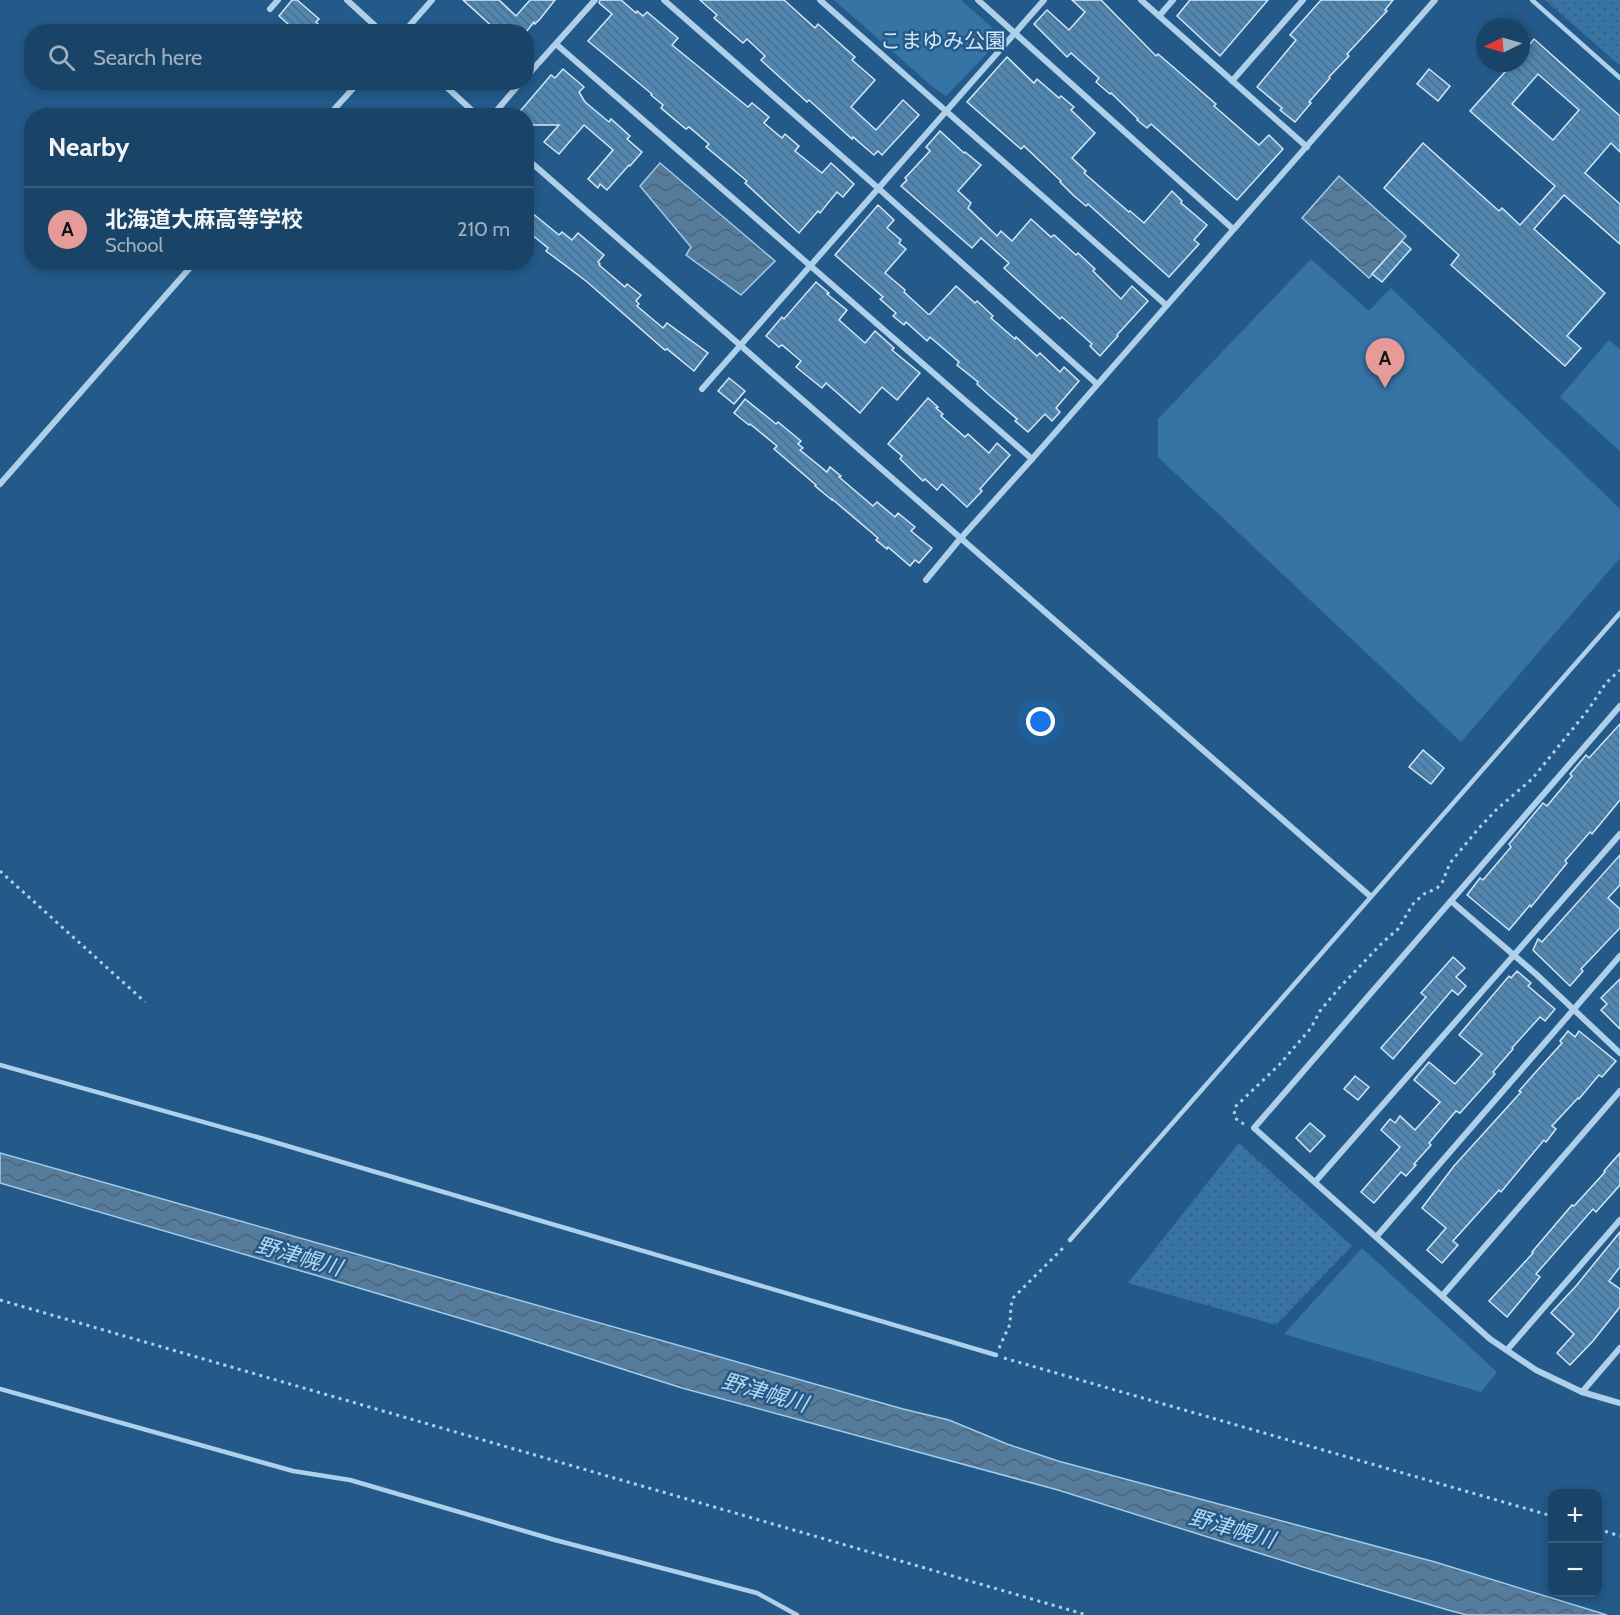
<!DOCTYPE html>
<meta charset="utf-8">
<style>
:root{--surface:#1a4467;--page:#274e70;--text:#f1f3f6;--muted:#9fb0c0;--line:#385c7b;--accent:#e69b98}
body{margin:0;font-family:Cabin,"Noto Sans JP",sans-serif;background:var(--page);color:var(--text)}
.controls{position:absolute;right:18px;bottom:18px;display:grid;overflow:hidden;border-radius:12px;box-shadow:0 3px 9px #0003}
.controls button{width:54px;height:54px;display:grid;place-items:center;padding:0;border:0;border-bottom:2px solid var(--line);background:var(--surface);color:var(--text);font:30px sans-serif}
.compass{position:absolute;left:1476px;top:18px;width:54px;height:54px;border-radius:50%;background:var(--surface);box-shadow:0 3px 9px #0003;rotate:265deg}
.you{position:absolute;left:1041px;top:722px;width:21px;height:21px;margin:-15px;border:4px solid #fff;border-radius:50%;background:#1a73e8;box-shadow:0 0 0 9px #1a73e833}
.badge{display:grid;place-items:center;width:39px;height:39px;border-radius:50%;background:var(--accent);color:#111;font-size:20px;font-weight:700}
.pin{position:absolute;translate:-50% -50px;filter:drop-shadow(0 2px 3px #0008)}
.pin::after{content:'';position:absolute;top:32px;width:21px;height:18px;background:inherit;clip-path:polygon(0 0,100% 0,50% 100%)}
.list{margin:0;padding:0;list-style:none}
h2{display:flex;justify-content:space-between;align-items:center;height:78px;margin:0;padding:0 24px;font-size:26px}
h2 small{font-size:20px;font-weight:400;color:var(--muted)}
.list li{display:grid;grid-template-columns:39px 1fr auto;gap:18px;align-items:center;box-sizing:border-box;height:84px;padding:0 24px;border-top:2px solid var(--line)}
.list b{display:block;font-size:22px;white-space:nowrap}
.list p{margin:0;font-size:20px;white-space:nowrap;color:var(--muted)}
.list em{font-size:20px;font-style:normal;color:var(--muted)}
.icon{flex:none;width:33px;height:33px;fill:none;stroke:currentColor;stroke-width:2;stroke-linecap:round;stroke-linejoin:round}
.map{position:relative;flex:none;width:1620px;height:1615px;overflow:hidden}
.search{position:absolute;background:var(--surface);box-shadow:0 3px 9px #0003;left:24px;top:24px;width:510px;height:66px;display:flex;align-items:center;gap:15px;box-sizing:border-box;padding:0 21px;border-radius:24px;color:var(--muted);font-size:22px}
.panel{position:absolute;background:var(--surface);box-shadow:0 3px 9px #0003;left:24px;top:108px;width:510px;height:162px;border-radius:24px}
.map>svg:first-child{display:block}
.grass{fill:url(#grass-dots)}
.green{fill:#3774a6}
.water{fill:url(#water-waves);stroke:#a3cceb;stroke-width:1.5}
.building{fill:url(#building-back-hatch);stroke:#d3e7f7;stroke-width:1.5;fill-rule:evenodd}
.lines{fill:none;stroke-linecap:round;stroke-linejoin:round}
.path{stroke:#afd0ea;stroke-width:3;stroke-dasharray:3 4.5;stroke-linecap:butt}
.lane{stroke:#afd0ea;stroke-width:4.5}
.street{stroke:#afd0ea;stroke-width:6}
.labels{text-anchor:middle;stroke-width:5;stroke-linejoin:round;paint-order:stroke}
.park-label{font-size:21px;fill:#d3e7f7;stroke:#235a89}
.water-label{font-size:22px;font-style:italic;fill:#bbd9f1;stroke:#235a89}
</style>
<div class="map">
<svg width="1620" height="1615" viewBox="0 0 1620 1615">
<defs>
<pattern id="grass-dots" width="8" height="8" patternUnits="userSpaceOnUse" patternTransform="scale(1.5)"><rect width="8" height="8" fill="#3774a6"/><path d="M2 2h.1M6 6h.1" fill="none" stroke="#435e74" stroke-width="1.8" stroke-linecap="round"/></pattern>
<pattern id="water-waves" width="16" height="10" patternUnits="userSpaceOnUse" patternTransform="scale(1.5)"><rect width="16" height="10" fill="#557c9c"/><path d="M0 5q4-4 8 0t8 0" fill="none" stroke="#506474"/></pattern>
<pattern id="building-back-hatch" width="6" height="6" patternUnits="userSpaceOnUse" patternTransform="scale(1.5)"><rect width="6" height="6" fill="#5086b2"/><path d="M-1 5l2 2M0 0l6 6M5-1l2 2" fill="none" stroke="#4e6f89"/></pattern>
</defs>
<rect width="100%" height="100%" fill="#235a89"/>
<g class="grass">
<path d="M1545 0H1620V64L1617 63Z"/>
<path d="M1239 1143 1352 1246 1276 1325 1128 1283Z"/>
</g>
<g class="green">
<path d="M834 0H961L997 32 995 45 946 96 934 88Z"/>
<path d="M1311 259 1369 311 1391 288 1620 509V558L1461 742 1158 457V419Z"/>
<path d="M1609 340 1620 349V451L1560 397Z"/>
<path d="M1362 1248 1497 1372 1481 1392 1284 1334Z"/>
</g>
<g class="water">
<path d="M660 163 775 261 741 295 686 255 691 247 640 186Z"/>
<path d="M1339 176 1406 236 1369 278 1302 218Z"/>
<path d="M0 1153 903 1409 949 1420 1007 1444 1058 1461 1435 1562 1607 1615H1467L1448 1610 1313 1570 1058 1490 682 1388 506 1332 349 1285 0 1183Z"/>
</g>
<g class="building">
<path d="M292 0H297L319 19 316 22 326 32H297L279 16Z"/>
<path d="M463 0H499L516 16 530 0H555L540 19 535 24 534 22 526 32H495V29Z"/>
<path d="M600 0H621L636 13 637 11 643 16 647 12 678 38 672 45 748 107 752 103 769 117 764 123 782 138 785 134 799 146 795 151 822 173 831 163 854 184 843 197 837 192 820 213 818 211 799 233 745 183 747 181 706 147 709 144 689 127 686 129 661 108 663 105 651 95 652 94 588 41 612 14 599 3Z"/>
<path d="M700 0H784L815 28 818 24 855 57 852 60 875 80 851 107 876 130 903 100 919 115 882 155 878 151 874 155 853 137 852 139 809 100 807 102 761 60 765 56 747 39 743 43 714 18 717 15Z"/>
<path d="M1072 0H1101L1156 56 1158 54 1216 104 1214 106 1259 145 1269 135 1283 149 1237 200 1151 124 1147 128 1137 120 1138 119 1111 93 1110 94 1096 82 1099 78 1071 53 1067 57 1034 24 1047 10 1069 30 1085 12Z"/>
<path d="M1190 0H1268L1220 56 1177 16Z"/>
<path d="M1321 0H1393L1385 10 1387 11 1347 54 1349 56 1329 77 1330 78 1309 102 1311 103 1295 122 1280 110 1282 108 1257 87 1296 40 1290 35Z"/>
<path d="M1534 39 1620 116V152L1611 143 1585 173 1620 204V244L1564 195 1534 229 1605 293 1567 336 1581 348 1565 366 1451 265 1459 255 1384 188 1423 143 1499 211 1502 208 1520 225 1555 186 1470 111 1513 63H1521V54ZM1538 74 1579 110 1553 140 1512 104Z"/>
<path d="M1007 57 1034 83 1037 79 1059 98 1061 96 1074 107 1071 110 1095 133 1072 158 1086 171 1084 173 1129 212 1130 211 1144 223 1172 191 1182 201 1181 203 1207 225 1194 240 1199 244 1169 277 1088 204 1086 206 1073 195 1060 182 1061 181 1024 146 1021 149 967 102Z"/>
<path d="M563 69 584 87 579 92 585 102 609 122 611 119 630 136 627 139 642 152 630 166 629 165 607 190 600 184 598 188 588 179 613 150 584 125 559 154 544 142 559 125H526V116H516L551 75 555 78Z"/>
<path d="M1429 69 1450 86 1438 101 1417 84Z"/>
<path d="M940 131 964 153 965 152 981 165 958 191 971 203 968 208 997 236 1001 231 1012 241 1031 219 1051 237 1054 235 1076 255 1078 253 1095 269 1093 271 1121 299 1132 286 1148 301 1117 335 1118 336 1100 356 1090 346 1092 344 1062 317 1060 319 1004 268 1009 263 981 238 972 248 901 186 907 180 905 178 930 151 926 147Z"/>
<path d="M878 205 894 220 887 228 901 240 899 243 906 249 885 273 905 290 904 292 928 314H930L956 286 975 303 977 301 993 316 991 318 1015 339 1016 337 1037 356 1040 353 1060 372 1064 367 1079 381 1056 408 1060 412 1052 421 1045 414 1028 432 1015 421 1017 419 989 395 977 384 978 382 957 365 959 362 930 337 927 341 906 322 904 325 893 316 896 313 880 299 883 297 835 255Z"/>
<path d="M526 208 559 235 562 232 572 240 578 233 604 255 598 262 600 264 599 265 625 287 627 284 641 295 636 301 639 304 637 306 663 328 667 323 708 353 694 371 667 349 665 350 586 281 546 251 548 248 526 230Z"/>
<path d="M1402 241 1411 249 1382 282 1372 274Z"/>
<path d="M816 282 829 293 827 294 847 310 839 320 865 343 875 331 894 348 892 350 920 373 897 400 882 387 860 413 826 383 822 388 796 367 801 361 782 345 779 347 766 336 782 317 784 319Z"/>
<path d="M729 378 745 391 734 404 718 391Z"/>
<path d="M928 398 938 407 936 408 943 414 941 416 965 437 968 434 989 453 997 443 1010 455 980 489 982 491 967 507 942 484 937 490 925 479 923 481 900 459 902 456 888 444Z"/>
<path d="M745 399 770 419 776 424 778 422 801 441 798 444 803 448 800 450 827 472 830 467 841 476 839 477 873 506 877 502 895 517 898 513 915 527 911 531 932 548 919 563 915 560 910 566 888 547 887 549 876 540 878 538 832 499V500L815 486 816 485 774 449 777 446 750 424 749 425 734 413Z"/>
<path d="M1620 724V800L1592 834 1590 832 1565 861 1567 863 1531 907 1530 905 1509 930 1467 895 1480 878 1483 880 1511 847 1509 844 1543 803 1547 806 1572 776 1570 774 1586 755 1589 758Z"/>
<path d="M1423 750 1444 768 1431 784 1409 767Z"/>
<path d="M1620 855V885L1608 898 1620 909V928L1581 969 1583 971 1570 986 1533 950 1538 939 1542 942Z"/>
<path d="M1453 957 1465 968 1456 977 1466 986 1458 995 1452 990 1393 1059 1381 1048 1426 997 1421 993Z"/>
<path d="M1517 971 1531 983 1528 986 1555 1009 1545 1021 1540 1017 1512 1048 1513 1049 1493 1072 1495 1074 1460 1113 1456 1111 1429 1143 1431 1145 1414 1164 1416 1165 1406 1176 1401 1172 1374 1203 1361 1192 1400 1147 1381 1130 1390 1119 1395 1123 1400 1116 1415 1130 1440 1102 1414 1080 1429 1062 1455 1084 1482 1054 1459 1035 1509 976 1511 978Z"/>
<path d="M1620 979V1029L1601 1010 1607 1004 1601 998Z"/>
<path d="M1568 1031 1575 1037 1579 1031 1616 1061 1602 1077 1599 1075 1579 1099 1578 1098 1552 1126 1556 1129 1546 1142 1544 1140 1501 1192 1499 1190 1453 1241 1458 1245 1442 1263 1427 1250 1446 1228 1422 1208 1454 1166 1521 1092 1519 1091 1534 1074 1562 1043 1560 1041Z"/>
<path d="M1355 1076 1369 1087 1358 1100 1344 1089Z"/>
<path d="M1310 1123 1325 1136 1310 1152 1296 1138Z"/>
<path d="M1620 1153V1185L1596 1212 1593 1209 1536 1274 1540 1277 1507 1317 1489 1301 1533 1253 1532 1252 1572 1205 1574 1206 1605 1172 1604 1171Z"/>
<path d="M1620 1232V1267L1609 1281 1620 1289V1307L1593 1341 1570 1365 1557 1353 1574 1334 1551 1313 1576 1286Z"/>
</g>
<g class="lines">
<g class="path">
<path d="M0 871 145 1002"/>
<path d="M1244 1124 1238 1121 1234 1116 1235 1107 1279 1065 1311 1028 1320 1011 1340 987 1383 942 1398 929 1413 904 1424 894 1437 888 1442 883 1450 863 1479 828 1497 809 1532 779 1588 710 1606 683 1620 670"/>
<path d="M0 1300 1087 1615"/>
<path d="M999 1348 1010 1324 1011 1306 1013 1298 1064 1247"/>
<path d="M1004 1358 1552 1516"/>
<path d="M1598 1529 1620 1536"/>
</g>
<g class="lane">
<path d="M1532 0 1620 78"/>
<path d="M0 1065 257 1137 996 1355"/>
<path d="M1070 1240 1620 613"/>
<path d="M0 1389 293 1471 350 1480 555 1540 757 1593 797 1615"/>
</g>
<g class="street">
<path d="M347 0 382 32"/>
<path d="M664 0 878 188 1097 384"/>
<path d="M820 0 1166 305"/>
<path d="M978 0 1233 229"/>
<path d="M1141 0 1307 147"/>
<path d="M270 9 278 0"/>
<path d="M1159 16 1173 0"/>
<path d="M404 32 432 0"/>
<path d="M556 44 1032 459"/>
<path d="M526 77 595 0"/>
<path d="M1232 81 1303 0"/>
<path d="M441 82 478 116"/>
<path d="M328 116 359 82"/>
<path d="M492 116 521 82"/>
<path d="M526 158 1370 896"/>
<path d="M702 389 1044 0"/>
<path d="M0 484 195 262"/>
<path d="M926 580 960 539 1032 459 1435 0"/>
<path d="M1620 706 1254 1128 1490 1339 1536 1370 1582 1392 1620 1403"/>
<path d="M1451 901 1537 975 1620 1053"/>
<path d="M1315 1182 1620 834"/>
<path d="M1377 1236 1620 956"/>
<path d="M1442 1296 1620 1091"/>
<path d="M1507 1350 1620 1220"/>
<path d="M1582 1392 1620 1348"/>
</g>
</g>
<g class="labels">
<g class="park-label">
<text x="943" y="48">こまゆみ公園</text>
</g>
<g class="water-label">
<text transform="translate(299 1256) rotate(16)" y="8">野津幌川</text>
<text transform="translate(765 1392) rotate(16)" y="8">野津幌川</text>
<text transform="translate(1232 1528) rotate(16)" y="8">野津幌川</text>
</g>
</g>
</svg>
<div class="controls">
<button>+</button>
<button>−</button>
</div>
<svg class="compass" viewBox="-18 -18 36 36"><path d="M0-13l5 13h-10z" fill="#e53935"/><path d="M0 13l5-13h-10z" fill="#9fb0c0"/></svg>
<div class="you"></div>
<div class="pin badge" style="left:1385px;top:388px">A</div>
<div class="search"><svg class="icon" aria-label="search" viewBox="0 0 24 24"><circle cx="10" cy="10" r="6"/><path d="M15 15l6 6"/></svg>Search here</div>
<section class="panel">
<h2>Nearby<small></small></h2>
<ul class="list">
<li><span class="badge">A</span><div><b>北海道大麻高等学校</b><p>School</p></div><em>210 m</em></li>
</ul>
</section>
</div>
